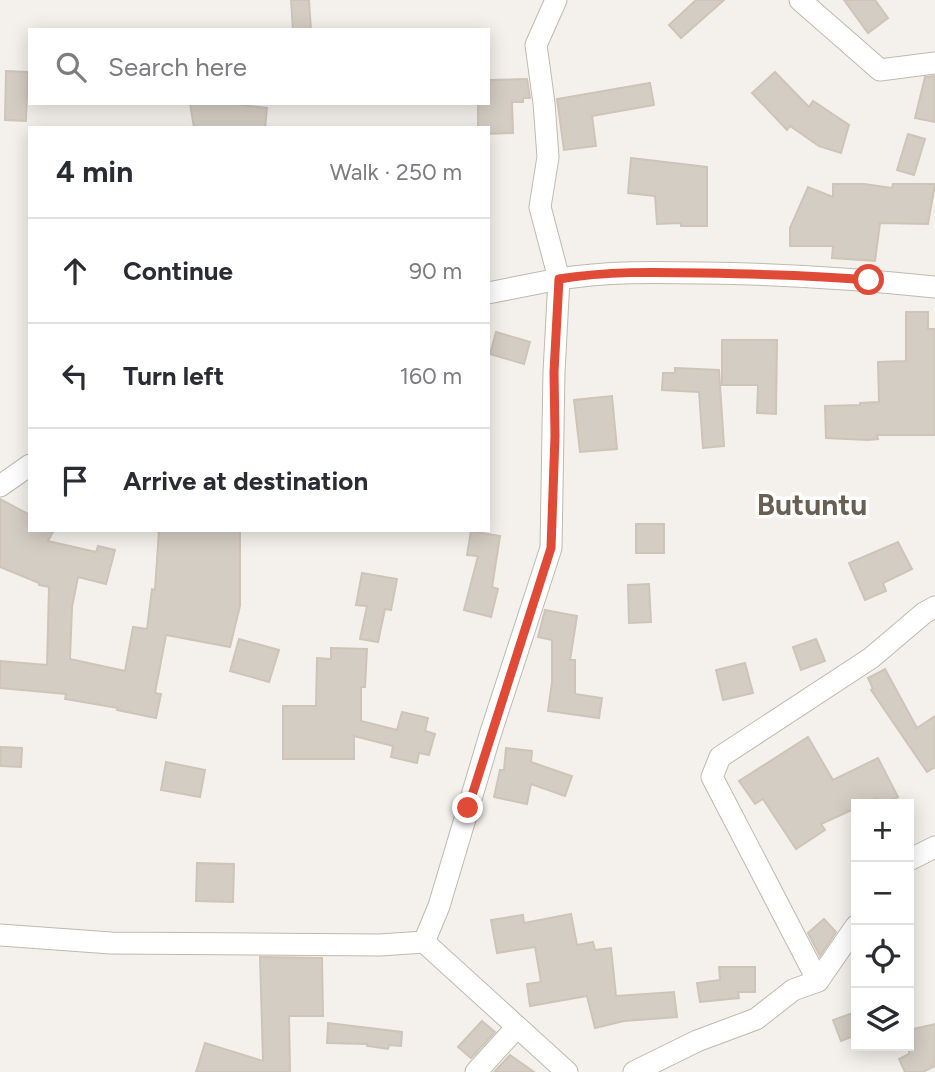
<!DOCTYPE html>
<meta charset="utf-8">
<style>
:root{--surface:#fff;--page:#f2f2f3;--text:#2b2b33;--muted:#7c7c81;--line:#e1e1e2}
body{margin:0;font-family:Figtree,sans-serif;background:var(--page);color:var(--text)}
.controls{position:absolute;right:21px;bottom:21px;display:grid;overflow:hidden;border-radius:0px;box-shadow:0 4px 18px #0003}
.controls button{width:63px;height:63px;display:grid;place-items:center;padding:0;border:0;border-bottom:2px solid var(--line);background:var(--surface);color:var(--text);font:35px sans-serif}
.stop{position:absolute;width:21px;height:21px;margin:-16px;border:5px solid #e04b37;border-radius:50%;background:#fff}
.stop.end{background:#e04b37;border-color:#fff;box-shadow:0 2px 7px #0008}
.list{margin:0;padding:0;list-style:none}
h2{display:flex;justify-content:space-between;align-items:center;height:91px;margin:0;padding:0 28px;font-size:30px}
h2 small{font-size:23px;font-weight:400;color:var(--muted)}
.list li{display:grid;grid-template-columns:46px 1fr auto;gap:21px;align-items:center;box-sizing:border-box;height:105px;padding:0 28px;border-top:2px solid var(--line)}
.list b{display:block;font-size:26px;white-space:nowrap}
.list em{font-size:23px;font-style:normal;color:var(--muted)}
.icon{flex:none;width:38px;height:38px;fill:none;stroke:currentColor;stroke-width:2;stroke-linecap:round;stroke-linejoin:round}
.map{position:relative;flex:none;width:935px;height:1072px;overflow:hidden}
.search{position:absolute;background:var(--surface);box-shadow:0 4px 18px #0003;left:28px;top:28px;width:462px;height:77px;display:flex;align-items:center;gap:18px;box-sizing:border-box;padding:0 24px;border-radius:0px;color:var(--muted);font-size:26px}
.panel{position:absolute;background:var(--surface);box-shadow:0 4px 18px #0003;left:28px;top:126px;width:462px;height:406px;border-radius:0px}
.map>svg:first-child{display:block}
.building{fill:#d4cdc3;stroke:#cec4b7;stroke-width:2}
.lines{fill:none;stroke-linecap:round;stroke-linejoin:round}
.street-casing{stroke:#bfb9af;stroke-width:23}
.street{stroke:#fff;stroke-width:21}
.route{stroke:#e04b37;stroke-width:9}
.labels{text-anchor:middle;stroke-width:7;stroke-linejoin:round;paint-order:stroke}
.quarter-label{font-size:30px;font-weight:bold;fill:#695f53;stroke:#fff}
</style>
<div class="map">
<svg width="935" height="1072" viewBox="0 0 935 1072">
<rect width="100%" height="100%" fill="#f4f1ec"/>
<g class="building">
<path d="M291 0H309L311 30H293Z"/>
<path d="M696 0H724L681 38 669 25Z"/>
<path d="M844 0H875L888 18 868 33Z"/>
<path d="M6 71 28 72 26 121 5 120Z"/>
<path d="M775 72 809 107 813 101 849 125 841 153 819 146 790 126 787 130 752 93Z"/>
<path d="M935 76V122L915 118 925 77Z"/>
<path d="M527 79 530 98H523V102H512L513 133 488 134V128H478V103H488V80Z"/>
<path d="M650 83 654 105 592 116 596 146 564 150 557 99Z"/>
<path d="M190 103H224L267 108 265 128H194Z"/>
<path d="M908 134 925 139 914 175 897 170Z"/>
<path d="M631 158 707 167V226H681V223L657 224 655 196 628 193Z"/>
<path d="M833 184H864L892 188 893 184H935L928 224 880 223 875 261 832 258 833 246H790V228L808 187 833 197Z"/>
<path d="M906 312H928V329H935V435H877L878 439 868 440 826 438 825 406 860 405V403L879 402 878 362 906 361Z"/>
<path d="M496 332 530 342 524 364 490 354Z"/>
<path d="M722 340H777L776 414 757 413 758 385H722Z"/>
<path d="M675 368 719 370 724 446 703 448 699 392 662 390 663 373H675Z"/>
<path d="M612 396 617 449 580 452 574 400Z"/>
<path d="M0 499 30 515V530H54L48 541 96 552 98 546 115 550 106 584 78 577 72 607 70 659 125 671 133 627 147 629 152 589 155 590 159 530H240V606L230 647 166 635 155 693 161 694 156 718 117 710 118 708 65 699 66 694 0 688V661L47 665 49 587 39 585V583L0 567Z"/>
<rect x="636" y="524" width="28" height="29"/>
<path d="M471 531 500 536 492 587 498 589 491 617 464 610 478 556 467 555Z"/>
<path d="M898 542 912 569 883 583 886 591 865 600 849 563Z"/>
<path d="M362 573 397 579 391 610 385 609 378 642 360 639 367 606 356 605Z"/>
<path d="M649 584 651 622 629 623 628 585Z"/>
<path d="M545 610 577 616 570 660H575V694L602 698 599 718 548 711 552 682V640L538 637Z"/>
<path d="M239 639 279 650 269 682 230 671Z"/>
<path d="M816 639 825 661 801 670 793 647Z"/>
<path d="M331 648 367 649 365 687H361V721L397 730 402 712 428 718 425 731 435 734 429 755 419 753 417 763 391 757 393 746 354 736V759H283V706H316L317 658 331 659Z"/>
<path d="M745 663 753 693 723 700 716 670Z"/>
<path d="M885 669 917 728 935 716V767L927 772 871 690 873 689 868 678Z"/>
<path d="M808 737 833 780 878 758 898 797 883 804H880L877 798 863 804H856V808L821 824 825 830 796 849 763 799 755 804 739 781Z"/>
<path d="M1 747 22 748 21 767 0 766Z"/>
<path d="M506 748 532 751 531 762 572 776 565 796 531 784 527 804 494 797 500 770H504Z"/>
<path d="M166 762 205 770 200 797 161 790Z"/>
<path d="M197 863 234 864 233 902 196 901Z"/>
<path d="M571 914 577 945 593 942 595 950 611 948 616 996 674 992 677 1017 624 1021 595 1028 587 996 530 1006 527 984 541 982 535 947 497 953 491 920 523 915 524 923Z"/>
<path d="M824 919 836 932 820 956 808 933Z"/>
<path d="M260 957 322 958 323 1016H289L290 1072H196L205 1043 263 1061Z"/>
<path d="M719 967H755V992H738L739 998 700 1002 697 983 720 980Z"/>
<path d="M856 1012V1035L841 1041 833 1020Z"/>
<path d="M482 1021 495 1032 471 1058 458 1047Z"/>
<path d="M328 1023 402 1032 401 1046 389 1045 388 1049 367 1046V1044L327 1043Z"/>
<path d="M935 1024V1066L923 1072H905L899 1059 909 1054V1030Z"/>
<path d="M510 1055 534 1072H494Z"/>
</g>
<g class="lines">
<defs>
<g id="street">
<path d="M800 0 880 70 935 63"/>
<path d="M488 293 559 279 540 207 548 157 544 103 536 45 556 0"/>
<path d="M0 486 30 465"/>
<path d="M909 860 935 847"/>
<path d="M0 935 111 943 380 945 424 942 439 906 490 735 551 548 554 372 559 279C607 271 655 272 704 273 781 274 858 279 935 287"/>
<path d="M424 942 567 1072"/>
<path d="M818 981 712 777 720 757 871 658 924 613 935 607"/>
<path d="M476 1072 516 1028"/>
<path d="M634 1072 697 1041 756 1019 793 990 818 981 856 926"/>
</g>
</defs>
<use href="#street" class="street-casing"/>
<use href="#street" class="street"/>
</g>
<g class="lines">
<path class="route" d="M468 808 551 548 555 436 554 372 559 279C607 271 655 272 703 273 758 274 814 275 869 280"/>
</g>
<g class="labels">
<g class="quarter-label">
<text x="812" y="515">Butuntu</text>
</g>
</g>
</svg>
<div class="controls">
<button>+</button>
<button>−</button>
<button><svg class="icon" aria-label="locate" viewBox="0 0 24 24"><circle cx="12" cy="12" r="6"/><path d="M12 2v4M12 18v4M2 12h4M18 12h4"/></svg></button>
<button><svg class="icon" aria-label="layers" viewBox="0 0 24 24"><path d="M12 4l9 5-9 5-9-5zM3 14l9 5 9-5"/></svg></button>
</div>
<div class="stop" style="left:869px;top:280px"></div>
<div class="stop end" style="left:468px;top:808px"></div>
<div class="search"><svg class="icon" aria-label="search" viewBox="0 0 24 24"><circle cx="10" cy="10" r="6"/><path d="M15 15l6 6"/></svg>Search here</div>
<section class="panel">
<h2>4 min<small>Walk · 250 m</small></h2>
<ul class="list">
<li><svg class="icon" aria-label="ahead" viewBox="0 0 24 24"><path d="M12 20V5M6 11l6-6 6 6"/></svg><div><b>Continue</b></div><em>90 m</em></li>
<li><svg class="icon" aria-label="left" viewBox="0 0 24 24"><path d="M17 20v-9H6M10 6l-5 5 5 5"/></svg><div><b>Turn left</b></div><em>160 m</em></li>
<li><svg class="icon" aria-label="arrive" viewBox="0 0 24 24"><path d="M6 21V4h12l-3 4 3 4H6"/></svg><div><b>Arrive at destination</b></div></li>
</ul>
</section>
</div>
